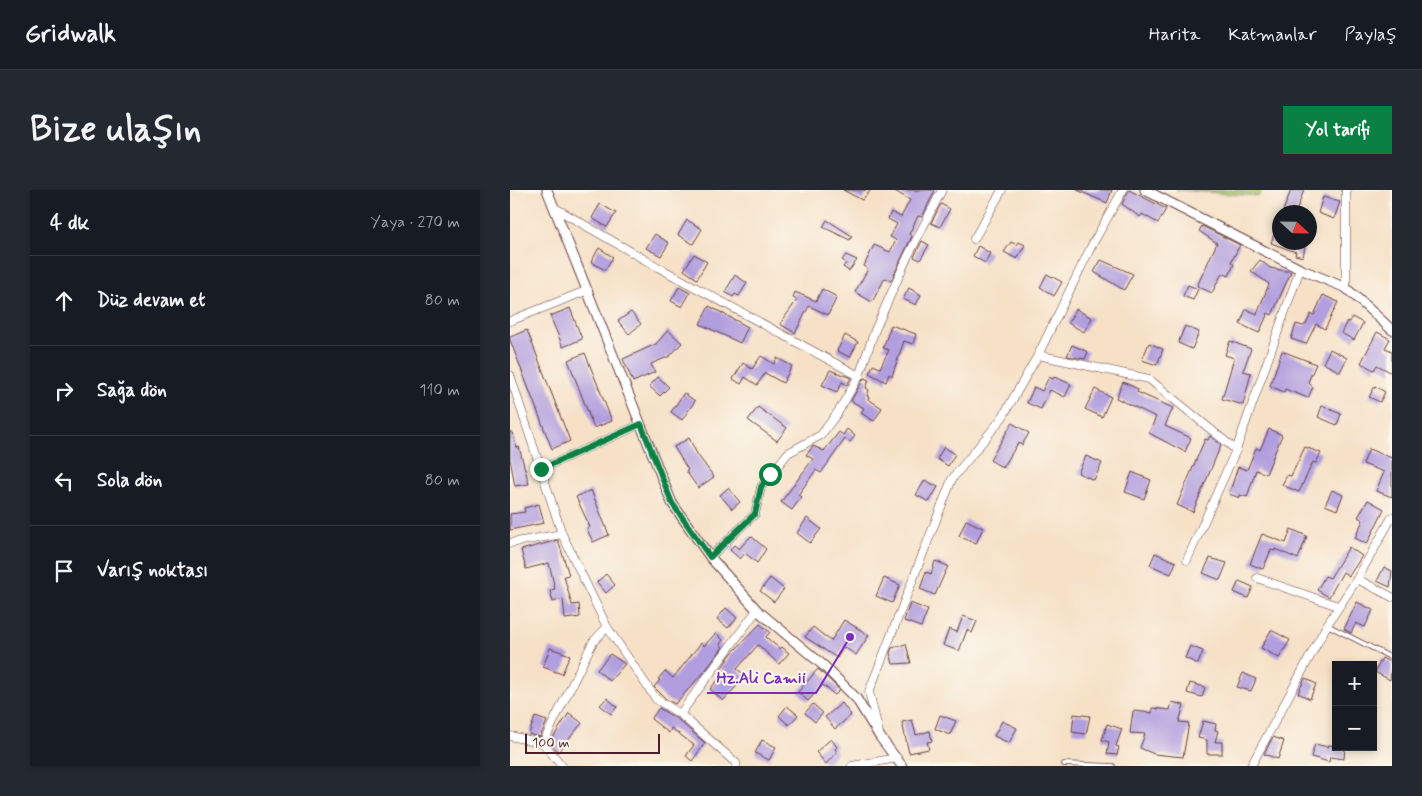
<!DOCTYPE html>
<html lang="tr">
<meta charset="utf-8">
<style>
:root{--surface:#171b24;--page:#242831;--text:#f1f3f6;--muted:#9ea1a6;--line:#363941;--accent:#0b8043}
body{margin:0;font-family:Mynerve,sans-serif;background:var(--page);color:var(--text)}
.controls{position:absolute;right:15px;bottom:15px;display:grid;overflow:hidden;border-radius:0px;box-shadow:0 2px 8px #0003}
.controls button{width:45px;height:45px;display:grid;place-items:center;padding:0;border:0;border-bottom:1px solid var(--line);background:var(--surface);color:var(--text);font:25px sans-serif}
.compass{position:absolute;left:762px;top:15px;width:45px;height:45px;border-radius:50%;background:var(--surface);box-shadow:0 2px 8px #0003;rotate:112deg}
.scale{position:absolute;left:15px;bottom:12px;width:135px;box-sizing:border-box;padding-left:5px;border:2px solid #4a1f2b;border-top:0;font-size:14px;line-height:18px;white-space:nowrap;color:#4a1f2b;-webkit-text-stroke:4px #fbf7ec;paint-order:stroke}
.stop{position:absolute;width:15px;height:15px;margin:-11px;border:4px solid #0b8043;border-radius:50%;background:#fff}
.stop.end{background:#0b8043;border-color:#fff;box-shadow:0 1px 5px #0008}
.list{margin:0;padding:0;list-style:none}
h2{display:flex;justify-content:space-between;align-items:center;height:65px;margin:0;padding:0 20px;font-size:21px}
h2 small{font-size:16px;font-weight:400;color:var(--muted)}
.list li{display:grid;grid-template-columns:32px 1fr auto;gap:15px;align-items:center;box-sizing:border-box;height:90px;padding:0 20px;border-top:1px solid var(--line)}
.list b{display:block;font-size:19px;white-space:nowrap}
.list em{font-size:16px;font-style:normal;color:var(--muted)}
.icon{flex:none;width:28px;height:28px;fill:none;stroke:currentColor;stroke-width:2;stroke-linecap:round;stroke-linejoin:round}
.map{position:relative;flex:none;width:882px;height:576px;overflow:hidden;border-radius:0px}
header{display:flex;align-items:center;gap:30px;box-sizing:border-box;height:70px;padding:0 25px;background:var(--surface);border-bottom:1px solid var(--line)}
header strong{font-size:24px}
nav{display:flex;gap:28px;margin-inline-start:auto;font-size:18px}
.intro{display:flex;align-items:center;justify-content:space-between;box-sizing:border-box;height:120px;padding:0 30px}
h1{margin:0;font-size:35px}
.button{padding:12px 22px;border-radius:0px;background:var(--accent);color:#fff;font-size:18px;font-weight:700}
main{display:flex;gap:30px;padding:0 30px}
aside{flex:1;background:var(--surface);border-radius:0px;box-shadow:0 2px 8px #0003}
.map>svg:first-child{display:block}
.green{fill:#a4c670;stroke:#77724e}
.building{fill:#b19ede}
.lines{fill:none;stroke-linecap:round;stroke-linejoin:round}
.service-casing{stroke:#643c42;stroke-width:5.5}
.minor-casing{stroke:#643c42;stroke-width:9}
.tertiary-casing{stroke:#643c42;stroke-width:11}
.service{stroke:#fff;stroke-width:4}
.minor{stroke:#fff;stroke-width:8}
.tertiary{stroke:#fff;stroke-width:9}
.route{stroke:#0b8043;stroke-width:6}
.leader{fill:none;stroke:#7b2cbf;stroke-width:2}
.callout-dot{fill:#7b2cbf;stroke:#fbf7ec;stroke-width:2}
.callout-label{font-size:16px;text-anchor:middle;font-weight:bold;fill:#7b2cbf;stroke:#fbf7ec;stroke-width:4;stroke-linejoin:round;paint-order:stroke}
</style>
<header>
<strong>Gridwalk</strong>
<nav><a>Harita</a><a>Katmanlar</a><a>Paylaş</a></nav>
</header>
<div class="intro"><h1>Bize ulaşın</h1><a class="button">Yol tarifi</a></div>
<main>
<aside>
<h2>4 dk<small>Yaya · 270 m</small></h2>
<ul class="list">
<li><svg class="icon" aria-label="ahead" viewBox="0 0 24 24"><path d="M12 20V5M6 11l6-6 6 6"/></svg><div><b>Düz devam et</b></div><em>80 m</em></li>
<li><svg class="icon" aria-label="right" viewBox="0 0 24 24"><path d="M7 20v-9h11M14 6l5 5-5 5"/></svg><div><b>Sağa dön</b></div><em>110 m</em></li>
<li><svg class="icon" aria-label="left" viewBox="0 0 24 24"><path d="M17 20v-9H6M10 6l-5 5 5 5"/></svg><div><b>Sola dön</b></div><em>80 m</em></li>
<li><svg class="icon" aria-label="arrive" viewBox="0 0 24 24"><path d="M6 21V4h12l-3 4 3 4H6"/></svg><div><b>Varış noktası</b></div></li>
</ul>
</aside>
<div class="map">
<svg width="882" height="576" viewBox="0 0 882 576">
<rect width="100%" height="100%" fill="#fbf7ec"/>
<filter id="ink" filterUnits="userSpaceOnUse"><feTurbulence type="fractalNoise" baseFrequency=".02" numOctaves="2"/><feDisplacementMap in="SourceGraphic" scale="10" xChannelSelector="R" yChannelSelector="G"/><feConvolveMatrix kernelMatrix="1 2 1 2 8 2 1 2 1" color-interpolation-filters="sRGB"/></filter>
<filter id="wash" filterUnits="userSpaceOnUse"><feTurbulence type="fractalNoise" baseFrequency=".0096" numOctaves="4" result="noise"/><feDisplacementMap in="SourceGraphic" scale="20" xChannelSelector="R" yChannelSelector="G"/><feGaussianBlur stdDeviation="1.12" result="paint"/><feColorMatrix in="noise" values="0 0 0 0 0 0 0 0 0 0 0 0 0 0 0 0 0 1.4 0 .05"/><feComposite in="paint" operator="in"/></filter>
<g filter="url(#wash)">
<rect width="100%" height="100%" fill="#f6e1c7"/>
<path class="green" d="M666 0H751L749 6Z"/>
<g id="blocks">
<g class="building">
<path d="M333 0H361L352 10Z"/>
<path d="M383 0H425L412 27 408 26 399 44 402 46 381 91 375 88 362 112 345 102 358 79 354 76 364 55 380 62 386 50 380 47 387 34 378 29 381 22 391 27 400 10Z"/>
<path d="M567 0H602L597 13Z"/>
<path d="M619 0 656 19 648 33 632 24 630 27 612 14Z"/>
<path d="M781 0H794L786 22 773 21Z"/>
<path d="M813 7 830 12 824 29 808 23Z"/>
<path d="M90 14 106 23 97 37 82 28Z"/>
<path d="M431 14 440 19 430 37 421 33Z"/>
<path d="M177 30 192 39 183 54 168 45Z"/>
<path d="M317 30 342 46 340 50 313 37Z"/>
<path d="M768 32 770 52 795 56 793 67 785 65 786 62 761 53Z"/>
<path d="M692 36 730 55 721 72 724 74 719 86 712 83 702 103 687 96 707 53 689 41Z"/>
<path d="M145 44 159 53 151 66 136 58Z"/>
<path d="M412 51 419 55 410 70 404 67Z"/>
<path d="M501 52 507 55 509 52 515 55 507 69 494 62Z"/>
<path d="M468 56 480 63 475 73 463 66Z"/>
<path d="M89 58 103 67 95 80 81 72Z"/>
<path d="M184 64 197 72 187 89 174 80Z"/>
<path d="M336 65 347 70 339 81 333 77 336 73 332 70Z"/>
<path d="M591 70 623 84 614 100 584 82Z"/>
<path d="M750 70 760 78 781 82 762 125 758 123 749 143 730 134 736 119 747 124 759 94 741 81Z"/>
<path d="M537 84 552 92 544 106 530 97Z"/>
<path d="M225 85 237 93 229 106 225 104 223 107 215 102Z"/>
<path d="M678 95 688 99 683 110 673 106Z"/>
<path d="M169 97 180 103 172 117 161 111Z"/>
<path d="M399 98 411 105 406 115 393 109Z"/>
<path d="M312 99 327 107 318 125 299 116 285 143 270 134 287 110 283 108 285 102 306 111Z"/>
<path d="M813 105 828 112 815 139 806 134 796 154 781 149 786 134 793 136 796 134 801 124 804 125Z"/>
<path d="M199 116 238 137 230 153 190 134Z"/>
<path d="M60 118 72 149 53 157 40 126Z"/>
<path d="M566 119 582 128 574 142 558 133Z"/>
<path d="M121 122 131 134 119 144 108 131Z"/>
<path d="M842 127 853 133 844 150 831 143 837 131 839 132Z"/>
<path d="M381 135 406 144 403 154 394 151 382 186 379 184 376 192 359 183 363 175 370 178 379 160 373 158Z"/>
<path d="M675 136 689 142 682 159 668 153Z"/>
<path d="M17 140 60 251 42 259 0 150V147Z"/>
<path d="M158 140 172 153 160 166 141 174 145 182 123 192 113 169 146 154Z"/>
<path d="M867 142 880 149 875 158 882 161V183L867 175 864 180 851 173Z"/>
<path d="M335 145 348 152 340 167 327 161Z"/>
<path d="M720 151 741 159 733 181 741 183 733 215 712 209 724 168 715 165Z"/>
<path d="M639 153 653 159 647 175 632 170Z"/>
<path d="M562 155 578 162 575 169 557 166Z"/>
<path d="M820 159 837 168 830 182 813 173Z"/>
<path d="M772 161 806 174 798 192 803 197 798 208 775 199 774 202 760 196Z"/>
<path d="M75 163 102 231 84 238 58 170Z"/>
<path d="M251 166 264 174 267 168 282 176 273 193 255 183 247 195 235 187 231 194 223 189 233 173 242 179Z"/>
<path d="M320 180 341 188 337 195 332 192 327 202 312 195Z"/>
<path d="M148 187 159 197 150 206 139 196Z"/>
<path d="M539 187 543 189 544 187 561 194 555 207 540 200 531 219 517 213 524 197 532 201Z"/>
<path d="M354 188 359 190 356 198 359 200 357 206 359 207 358 209 372 218 364 231 351 223 354 218 341 211Z"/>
<path d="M613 192 628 199 627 202 663 218 655 236 681 248 675 262 639 243 646 227 606 208Z"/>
<path d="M865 196 875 202 870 212 859 207Z"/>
<path d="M585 199 601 207 592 227 575 219Z"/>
<path d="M174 203 185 211 172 230 161 222Z"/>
<path d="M812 216 831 224 827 235 808 227Z"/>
<path d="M248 217 277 238 267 251 238 230Z"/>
<path d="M502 233 519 243 512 255 508 253 493 278 480 270Z"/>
<path d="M337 239 345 246 340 252 335 249 311 283 306 280 288 305 291 307 282 320 271 312 303 269 296 265 303 256 314 261 329 242 333 245Z"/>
<path d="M759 239 772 245 756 284 746 280 737 307 730 305V308L719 304 728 277 737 280 746 258 750 260Z"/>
<path d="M0 242H2L7 258 9 257 19 294 5 296 0 269Z"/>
<path d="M700 246 711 255 683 322 667 315 695 249 698 250Z"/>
<path d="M179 248 187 264 204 287 188 298 176 281 178 280 164 257Z"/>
<path d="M434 257 445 264 438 276 427 269Z"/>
<path d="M795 257 811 263 806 273 803 272 789 302 772 295 777 285 781 286Z"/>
<path d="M859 259 882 268V307L866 301 874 282 853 274Z"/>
<path d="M576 266 592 273 584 290 568 283Z"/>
<path d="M622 282 641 290 634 309 615 302Z"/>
<path d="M415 290 428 297 419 312 406 305Z"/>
<path d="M218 298 230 312 222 319 210 305Z"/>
<path d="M81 300 99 345 83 352 77 339 80 337 66 307Z"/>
<path d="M822 300 833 305 827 320 815 315Z"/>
<path d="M858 310 874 319 857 354 845 348 853 330 848 327Z"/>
<path d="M29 314 34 333 0 340V324L15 322 14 318Z"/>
<path d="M297 328 311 339 300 353 287 343Z"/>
<path d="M456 330 473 338 466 354 449 346Z"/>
<path d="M781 339 797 346 788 369 765 359V361L761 360 753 379 740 374 752 344 776 353Z"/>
<path d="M241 346 256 359 247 373 235 363 230 369 220 360 224 355 229 359Z"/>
<path d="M48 350 59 385 54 386 62 415 69 414 70 427 55 429 53 409 43 412 40 400 45 399 39 373 16 379 11 360Z"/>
<path d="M839 357 852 366 839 386 833 382 819 407 807 400 815 386 820 388Z"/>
<path d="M645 363 666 372 661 384 640 375Z"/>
<path d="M700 368 717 373 710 390 693 383Z"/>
<path d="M425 371 438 376 425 405 410 399 416 382 421 384Z"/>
<path d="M874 377 882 381 880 397 867 391Z"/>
<path d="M96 384 105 395 96 403 87 392Z"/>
<path d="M260 388 274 399 264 412 250 401Z"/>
<path d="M374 388 390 395 382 413 366 406Z"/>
<path d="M729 391 743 397 738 408 724 402Z"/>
<path d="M847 412 863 420 855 437 846 433 841 443 834 439Z"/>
<path d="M400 413 418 420 411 437 394 431Z"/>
<path d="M216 418 227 428 218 438 207 429Z"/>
<path d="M453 426 467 431 462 443 457 440 449 461 433 455 439 439 447 442Z"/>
<path d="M334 430 359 445 346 465 334 457 327 468 295 447 303 437 321 451Z"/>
<path d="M250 434 260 442 256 447 270 459 272 457 279 463 269 474 248 455 227 479 236 486 213 511 200 499 215 482 211 479 221 464Z"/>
<path d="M761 440 780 450 769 468 751 458Z"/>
<path d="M206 443 213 450 210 454 213 457 195 481 165 514 156 509 144 497 150 490 148 489 155 481 163 488 191 453 194 456Z"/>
<path d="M396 454 401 473 383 474 380 463 382 458Z"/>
<path d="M680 456 693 461 688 474 675 468Z"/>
<path d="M40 458 60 465 52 484 33 477Z"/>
<path d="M100 464 115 474 100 491 87 480Z"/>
<path d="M872 468 882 473 880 490 865 482Z"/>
<path d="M308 479 330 500 325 505 313 495 298 511 288 502Z"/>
<path d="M733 483 746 489 741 501 727 497Z"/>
<path d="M795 488 806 494 800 509 788 503Z"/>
<path d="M680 493 695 497 692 507 677 503Z"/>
<path d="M97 508 107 517 101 524 90 515Z"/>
<path d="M662 512 674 515 669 532 679 533 673 567 644 564 630 558 635 544 620 543 623 521 642 523V518L660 520Z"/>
<path d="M332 513 341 525 325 539 315 527Z"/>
<path d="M303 514 313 523 305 532 295 523Z"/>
<path d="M277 516 288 525 279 535 269 526Z"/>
<path d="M149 518 167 529 195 553 182 571 176 566 184 555 161 538 159 543 141 529Z"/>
<path d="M59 523 72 533 48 562 40 552Z"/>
<path d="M564 524 580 526 576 544 562 542Z"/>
<path d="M430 525 446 531 440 545 425 539Z"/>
<path d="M25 527 37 531 30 547 19 544Z"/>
<path d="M402 530 406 545 420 541 422 551 417 552 419 559 399 563 392 532Z"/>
<path d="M492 531 507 538 499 553 484 546Z"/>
<path d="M693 531 706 534 705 540 708 541 705 552H712V564H697V550L688 548Z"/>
<path d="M597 534 612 539 606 556 609 557 607 565 597 564 599 552 592 550Z"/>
<path d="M763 547 774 551 768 569 754 564Z"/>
<path d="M321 549 327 557 325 559 327 562 316 574 306 562Z"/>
<path d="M252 550 266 557 259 570 245 563Z"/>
<path d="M805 554 818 557V555L835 557 834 569 820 567 819 572 801 567Z"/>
</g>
</g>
</g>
<g filter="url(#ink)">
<use href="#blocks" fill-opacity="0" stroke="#643c42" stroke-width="1"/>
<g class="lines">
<defs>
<g id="service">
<path d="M817 435 882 468"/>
<path d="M554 574 603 576"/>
</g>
<g id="minor">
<path d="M836 0V98"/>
<path d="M45 18 144 75 349 186"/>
<path d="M464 49 492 0"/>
<path d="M0 131 78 100"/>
<path d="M528 165 639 189 726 260"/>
<path d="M0 185 52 344 97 437 146 509 170 524 226 573V576"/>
<path d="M31 279 131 234"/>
<path d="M0 353 52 344"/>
<path d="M200 367 245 324 251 297 278 263 311 245 328 222 349 186 365 140 397 68 432 0"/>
<path d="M677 370 726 260 790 79"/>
<path d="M747 388 828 416"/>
<path d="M847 389 882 407"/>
<path d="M170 524 247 420"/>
<path d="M369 543 359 502 442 289 492 228 528 165 582 55 613 0"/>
<path d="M0 546 33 553 52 576"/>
<path d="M33 553 83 452 97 437"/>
<path d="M342 576 387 568"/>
<path d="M741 576 817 435 847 389 882 327"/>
</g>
<g id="tertiary">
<path d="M37 0 162 313 200 367 247 420 314 476 346 508 370 547 392 576"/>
<path d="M635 0 790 79 836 98 882 140"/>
</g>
</defs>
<use href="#service" class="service-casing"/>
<use href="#minor" class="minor-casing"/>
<use href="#tertiary" class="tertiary-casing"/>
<use href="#service" class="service"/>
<use href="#minor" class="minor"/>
<use href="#tertiary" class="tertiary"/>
</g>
</g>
<g class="lines" filter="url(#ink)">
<path class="route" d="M31 279 131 234 162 313 200 367 245 324 251 297 260 284"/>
</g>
<path class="leader" d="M340 447L306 503H197"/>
<circle class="callout-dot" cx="340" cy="447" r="5"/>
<g class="callout-label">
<text x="251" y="493">Hz.Ali Camii</text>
</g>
</svg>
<div class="controls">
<button>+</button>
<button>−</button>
</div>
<svg class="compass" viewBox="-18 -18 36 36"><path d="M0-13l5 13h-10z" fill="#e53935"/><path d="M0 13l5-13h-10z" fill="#9ea1a6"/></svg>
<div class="scale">100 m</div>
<div class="stop" style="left:260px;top:284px"></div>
<div class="stop end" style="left:31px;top:279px"></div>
</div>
</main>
